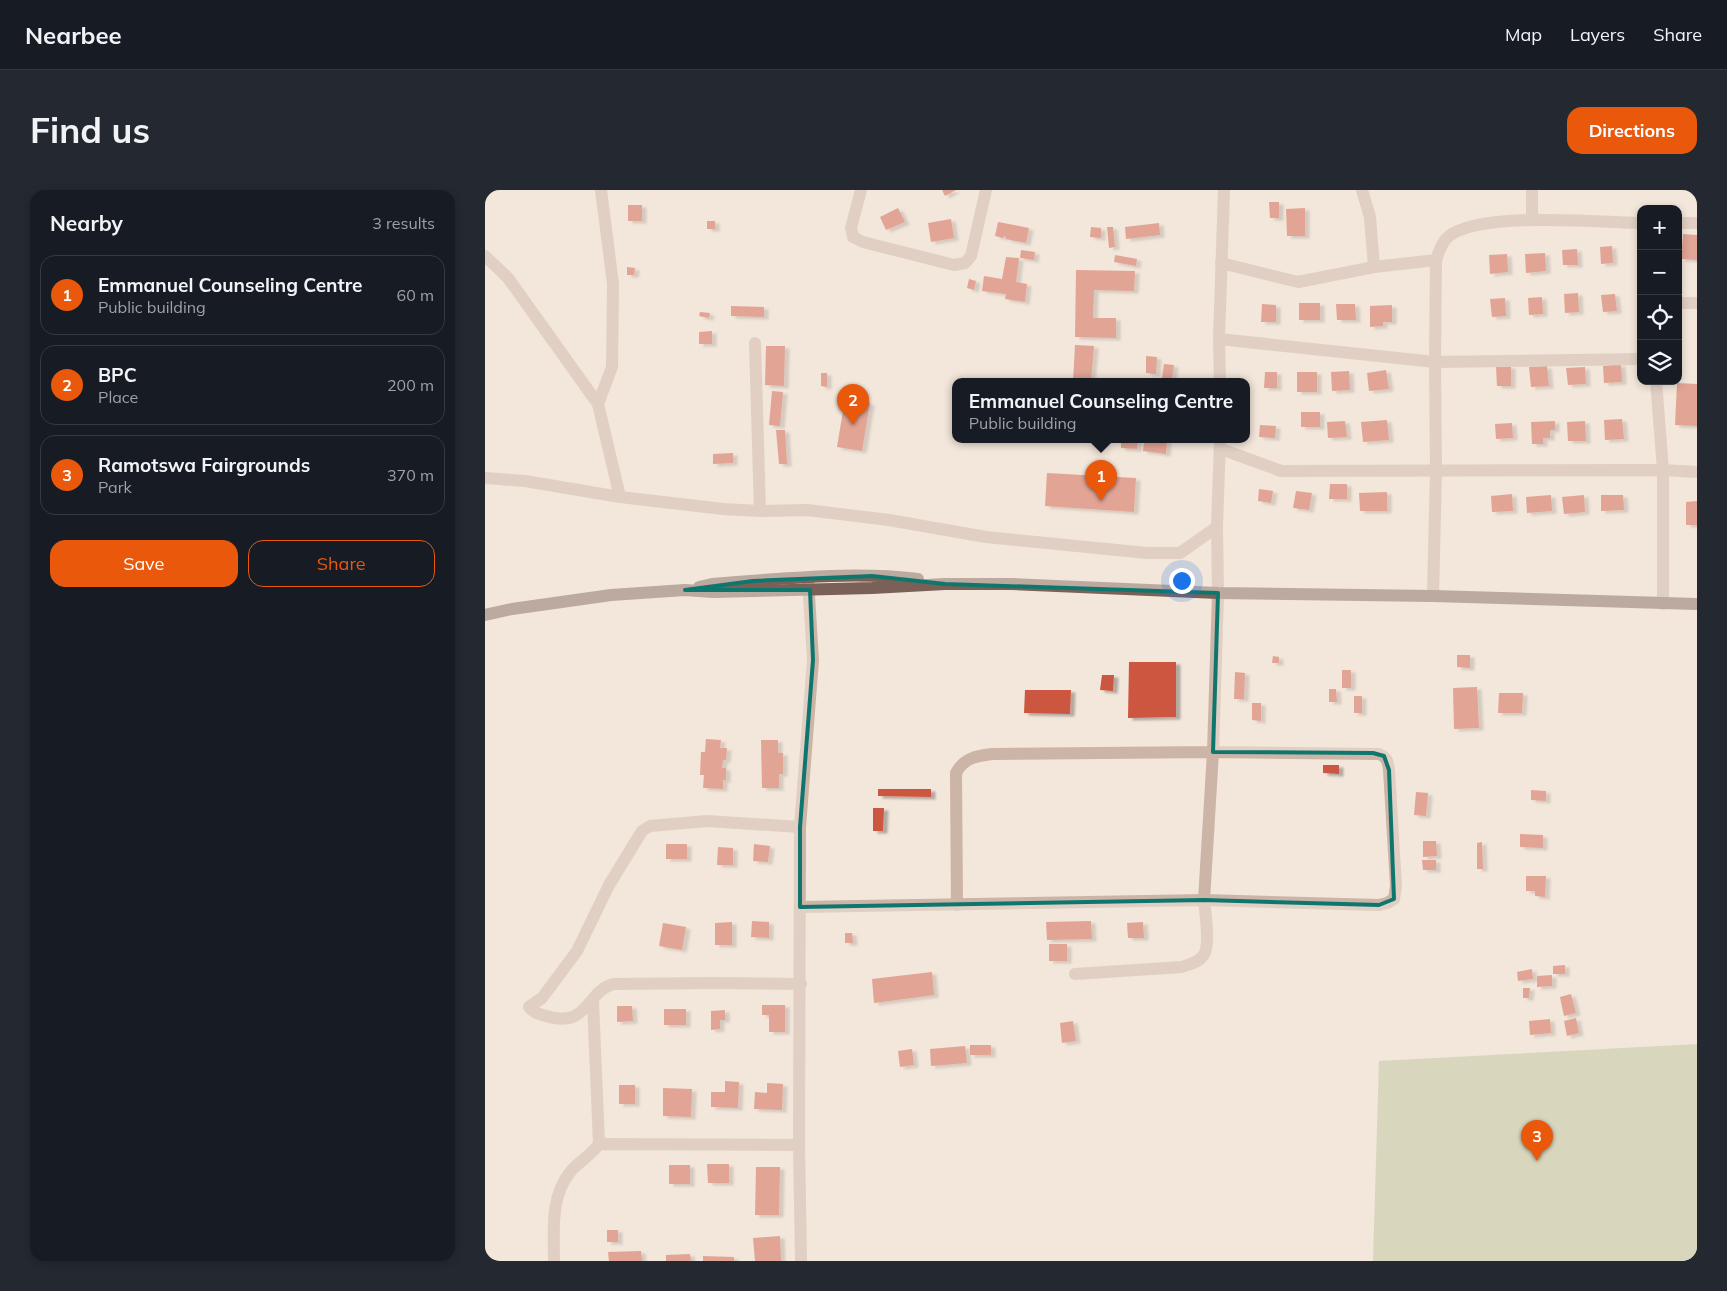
<!DOCTYPE html>
<meta charset="utf-8">
<style>
:root{--surface:#171b24;--page:#242831;--text:#f1f3f6;--muted:#9ea1a6;--line:#363941;--accent:#ea580c}
body{margin:0;font-family:Mulish,sans-serif;background:var(--page);color:var(--text)}
.controls{position:absolute;right:15px;top:15px;display:grid;overflow:hidden;border-radius:10px;box-shadow:0 2px 8px #0003}
.controls button{width:45px;height:45px;display:grid;place-items:center;padding:0;border:0;border-bottom:1px solid var(--line);background:var(--surface);color:var(--text);font:25px sans-serif}
.you{position:absolute;left:696px;top:390px;width:18px;height:18px;margin:-12px;border:4px solid #fff;border-radius:50%;background:#1a73e8;box-shadow:0 0 0 8px #1a73e833}
.badge{display:grid;place-items:center;width:32px;height:32px;border-radius:50%;background:var(--accent);color:#fff;font-size:16px;font-weight:700}
.pin{position:absolute;translate:-50% -41px;filter:drop-shadow(0 1px 2px #0008)}
.pin::after{content:'';position:absolute;top:26px;width:18px;height:15px;background:inherit;clip-path:polygon(0 0,100% 0,50% 100%)}
.popup{position:absolute;left:467px;top:188px;width:298px;height:65px;box-sizing:border-box;display:grid;place-content:center;border-radius:10px;background:var(--surface);filter:drop-shadow(0 1px 4px #0005);font-size:16px;white-space:nowrap;color:var(--muted)}
.popup b{font-size:19px;color:var(--text)}
.popup::after{content:'';position:absolute;left:50%;top:100%;margin-left:-10px;border:10px solid transparent;border-top-color:var(--surface)}
.list{margin:0;padding:0;list-style:none}
h2{display:flex;justify-content:space-between;align-items:center;height:65px;margin:0;padding:0 20px;font-size:21px}
h2 small{font-size:16px;font-weight:400;color:var(--muted)}
.list li{display:grid;grid-template-columns:32px 1fr auto;gap:15px;align-items:center;box-sizing:border-box;height:80px;margin:0 10px 10px;padding:0 10px;border:1px solid var(--line);border-radius:15px}
.list b{display:block;font-size:19px;white-space:nowrap}
.list p{margin:0;font-size:16px;white-space:nowrap;color:var(--muted)}
.list em{font-size:16px;font-style:normal;color:var(--muted)}
.actions{display:flex;gap:10px;padding:15px 20px}
.actions a{flex:1;padding:11px 0;border:1px solid var(--accent);border-radius:15px;text-align:center;font-size:18px;color:var(--accent)}
.actions .main{background:var(--accent);color:#fff}
.icon{flex:none;width:28px;height:28px;fill:none;stroke:currentColor;stroke-width:2;stroke-linecap:round;stroke-linejoin:round}
.map{position:relative;flex:none;width:1212px;height:1071px;overflow:hidden;border-radius:15px}
header{display:flex;align-items:center;gap:30px;box-sizing:border-box;height:70px;padding:0 25px;background:var(--surface);border-bottom:1px solid var(--line)}
header strong{font-size:24px}
nav{display:flex;gap:28px;margin-inline-start:auto;font-size:18px}
.intro{display:flex;align-items:center;justify-content:space-between;box-sizing:border-box;height:120px;padding:0 30px}
h1{margin:0;font-size:35px}
.button{padding:12px 22px;border-radius:15px;background:var(--accent);color:#fff;font-size:18px;font-weight:700}
main{display:flex;gap:30px;padding:0 30px}
aside{flex:1;background:var(--surface);border-radius:15px;box-shadow:0 2px 8px #0003}
.map>svg:first-child{display:block}
.green{fill:#b8c399}
.building{fill:#cd573f;filter:url(#shadow)}
.lines{fill:none;stroke-linecap:round;stroke-linejoin:round}
.minor{stroke:#ccb4a6;stroke-width:12}
.major{stroke:#7a6057;stroke-width:12}
.marked{fill:none;stroke:#0f766e;stroke-width:4;stroke-linejoin:round}
</style>
<header>
<strong>Nearbee</strong>
<nav><a>Map</a><a>Layers</a><a>Share</a></nav>
</header>
<div class="intro"><h1>Find us</h1><a class="button">Directions</a></div>
<main>
<aside>
<h2>Nearby<small>3 results</small></h2>
<ul class="list">
<li><span class="badge">1</span><div><b>Emmanuel Counseling Centre</b><p>Public building</p></div><em>60 m</em></li>
<li><span class="badge">2</span><div><b>BPC</b><p>Place</p></div><em>200 m</em></li>
<li><span class="badge">3</span><div><b>Ramotswa Fairgrounds</b><p>Park</p></div><em>370 m</em></li>
</ul>
<div class="actions"><a class="main">Save</a><a>Share</a></div>
</aside>
<div class="map">
<svg width="1212" height="1071" viewBox="0 0 1212 1071">
<defs>
<filter id="shadow"><feDropShadow dx="4.5" dy="2.5" stdDeviation="1" flood-color="#0004"/></filter>
</defs>
<rect width="100%" height="100%" fill="#f3e6da"/>
<path class="green" d="M1212 854V1071H888L894 871Z"/>
<g class="building">
<path d="M457 0H471L460 6Z"/>
<path d="M784 12H794V28H785Z"/>
<rect x="143" y="15" width="14" height="16"/>
<path d="M413 18 420 32 401 40 395 27Z"/>
<path d="M820 18V46H802L801 19Z"/>
<path d="M466 29 469 48 446 52 443 33Z"/>
<rect x="222" y="31" width="8" height="8"/>
<path d="M513 32 544 38 541 53 521 49V47L519 46 518 48 510 46Z"/>
<path d="M674 33 675 45 641 49 640 37Z"/>
<path d="M606 37 616 38V48L605 47Z"/>
<path d="M622 37H628L630 57 624 58Z"/>
<path d="M1198 44 1212 45V70L1196 69Z"/>
<path d="M1127 56 1128 73 1116 74 1115 57Z"/>
<path d="M1092 59 1093 75H1078L1077 60Z"/>
<path d="M536 60 550 62 549 70 535 68Z"/>
<path d="M1060 63 1061 81 1041 83 1040 64Z"/>
<path d="M1022 64 1023 82 1005 84 1004 65Z"/>
<path d="M630 65 652 69 651 76 629 72Z"/>
<path d="M521 67 534 68 531 92 542 94 540 112 520 109 521 104 497 101 499 86 517 89Z"/>
<path d="M142 77 150 78 149 85H142Z"/>
<path d="M591 80 650 81 649 101 609 100 608 128H631V148L590 147Z"/>
<path d="M484 89 491 91 489 100 482 98Z"/>
<path d="M1093 103 1094 122 1080 123 1079 104Z"/>
<path d="M1130 104 1132 121 1118 122 1116 105Z"/>
<path d="M1057 107 1058 124 1044 125 1043 108Z"/>
<path d="M1020 108 1021 126 1007 127 1005 109Z"/>
<rect x="814" y="113" width="21" height="17"/>
<path d="M777 114 791 115V132H776Z"/>
<path d="M851 114H870L871 130H852Z"/>
<path d="M907 115V132H898V136L885 137V116Z"/>
<path d="M246 116 279 117V127L246 126Z"/>
<path d="M215 122 225 123 224 128 214 126Z"/>
<path d="M227 141V154H214V142Z"/>
<path d="M590 155 609 156 606 192H588Z"/>
<path d="M281 156H300L299 196 280 195Z"/>
<path d="M661 166 672 167 671 184 661 183Z"/>
<path d="M679 174 689 175 687 189 677 188Z"/>
<path d="M1136 174 1137 192 1119 193 1118 176Z"/>
<path d="M1026 176V196H1012L1011 177Z"/>
<path d="M1062 176 1064 196 1046 197 1044 177Z"/>
<path d="M1100 177 1101 194 1083 195 1081 178Z"/>
<path d="M901 180 904 199 884 201 882 183Z"/>
<path d="M864 181 865 200 847 201 846 182Z"/>
<path d="M780 182H792V198H779Z"/>
<rect x="812" y="182" width="20" height="20"/>
<path d="M336 183H342V197L336 196Z"/>
<path d="M1192 193 1212 194V236L1190 235Z"/>
<path d="M287 201 298 202 295 236 284 235Z"/>
<path d="M360 209 385 213 377 261 352 257Z"/>
<rect x="816" y="222" width="19" height="15"/>
<path d="M1137 229 1139 249 1120 250 1119 230Z"/>
<path d="M902 230 904 250 878 252 876 232Z"/>
<path d="M860 231 862 247 843 248 842 232Z"/>
<path d="M1070 231V240H1065V248H1058V254H1047L1046 232Z"/>
<path d="M1100 231 1101 251H1083L1082 232Z"/>
<path d="M1027 233 1028 248 1011 249 1010 234Z"/>
<path d="M775 235 791 236 790 248 774 247Z"/>
<path d="M291 240H300L302 274H294Z"/>
<path d="M636 250H653L652 259 636 258Z"/>
<path d="M659 250H682L681 264 658 261Z"/>
<path d="M248 263V273L228 274V264Z"/>
<path d="M562 283 651 288 649 322 560 316Z"/>
<path d="M845 294H862V309H844Z"/>
<path d="M774 299 788 301 786 313 773 311Z"/>
<path d="M811 301 827 303 824 320 808 318Z"/>
<path d="M902 302V321H875L874 303Z"/>
<path d="M1027 304 1028 321 1007 322 1006 306Z"/>
<path d="M1066 305 1067 321 1042 323 1041 307Z"/>
<path d="M1099 305 1100 322 1079 324 1077 307Z"/>
<path d="M1116 305H1138L1139 320 1116 321Z"/>
<path d="M1212 311V335H1201V312Z"/>
<path d="M972 465H985V478L972 477Z"/>
<path d="M788 466 794 467V473H787Z"/>
<path d="M644 472H691V527L643 528Z"/>
<rect x="857" y="480" width="9" height="18"/>
<path d="M750 482 760 483 759 509H749Z"/>
<path d="M617 485H629L628 501 615 500Z"/>
<path d="M992 497 994 538 969 539 968 498Z"/>
<path d="M844 499H851L852 512H844Z"/>
<path d="M540 500H586L585 524 539 523Z"/>
<path d="M1014 503H1038L1037 523H1013Z"/>
<rect x="869" y="506" width="8" height="17"/>
<path d="M767 513H776V531L767 530Z"/>
<path d="M221 549 236 550 235 558H242L241 570H238L237 578H241V590H238V599L218 598 219 585H215L216 562H220Z"/>
<path d="M276 550H293V563H298V584H294V598H277Z"/>
<path d="M838 575H854V584L838 583Z"/>
<path d="M393 599H446V607L393 606Z"/>
<path d="M1046 600 1061 601V611L1046 610Z"/>
<path d="M931 602 943 603 941 626 929 625Z"/>
<path d="M388 618H399L398 641H388Z"/>
<path d="M1035 644 1058 645V658L1035 657Z"/>
<path d="M938 651H951L952 666 938 667Z"/>
<path d="M997 652 998 679H992V653Z"/>
<rect x="181" y="654" width="21" height="15"/>
<path d="M269 654 285 656 283 672 268 671Z"/>
<path d="M233 657 248 658V675H232Z"/>
<path d="M937 670H951V680H938Z"/>
<path d="M1041 686H1061L1060 707 1050 706V701H1041Z"/>
<path d="M267 731 284 732V748L266 747Z"/>
<path d="M606 731 607 749 562 750 561 732Z"/>
<path d="M247 732V755H230V733Z"/>
<path d="M658 732 659 748H643L642 733Z"/>
<path d="M178 733 201 737 197 760 174 756Z"/>
<path d="M360 743H367L368 753H360Z"/>
<rect x="564" y="754" width="18" height="17"/>
<path d="M1080 775V784H1068V776Z"/>
<path d="M1047 779 1048 789 1033 791 1032 782Z"/>
<path d="M447 782 449 805 389 813 387 789Z"/>
<path d="M1067 785V796L1052 797V786Z"/>
<path d="M1038 798H1045L1044 808H1038Z"/>
<path d="M1086 804 1091 823 1079 826 1075 807Z"/>
<path d="M277 815H300V842H284V825H277Z"/>
<path d="M132 816H147L148 831 132 832Z"/>
<rect x="179" y="819" width="22" height="16"/>
<path d="M240 820V830H235V839L226 840V821Z"/>
<path d="M1091 828 1094 843 1082 846 1079 831Z"/>
<path d="M1065 829 1066 843 1045 845 1044 831Z"/>
<path d="M588 831 591 851 577 853 575 833Z"/>
<rect x="485" y="855" width="21" height="10"/>
<path d="M480 856 482 873 446 876 445 859Z"/>
<path d="M427 859 429 875 415 877 413 861Z"/>
<path d="M240 891 254 892 253 918 226 917V902H240Z"/>
<path d="M282 893 298 894 297 920 269 919 270 902 282 903Z"/>
<rect x="134" y="895" width="16" height="19"/>
<path d="M178 898 207 899 206 927 178 926Z"/>
<path d="M222 974H244V993H223Z"/>
<rect x="184" y="975" width="21" height="19"/>
<path d="M271 977H295L294 1025H270Z"/>
<rect x="122" y="1040" width="11" height="12"/>
<path d="M295 1046 296 1071H270L268 1048Z"/>
<path d="M156 1061 157 1071H124L123 1062Z"/>
<path d="M205 1064 206 1071H181V1065Z"/>
<path d="M218 1066 249 1067V1071H218Z"/>
</g>
<g class="lines">
<g class="minor">
<path d="M376 0 366 38 368 47 378 52 469 75 480 73 486 66 501 0"/>
<path d="M877 0 885 27 889 77"/>
<path d="M1047 0V30"/>
<path d="M1193 33H1212"/>
<path d="M0 66 23 88 113 214 135 307"/>
<path d="M736 73 813 92 889 77 951 70"/>
<path d="M1193 113H1212"/>
<path d="M734 149 950 172 1156 169"/>
<path d="M270 153 275 321"/>
<path d="M1171 191 1178 280V414"/>
<path d="M735 192 734 149 739 0"/>
<path d="M113 214 127 177 128 94 116 0"/>
<path d="M736 259 796 281 1178 280 1212 282"/>
<path d="M0 288 40 291 135 307 238 319 275 321 322 320 404 330 501 347 662 363H695L732 337"/>
<path d="M948 406 951 281 950 172 951 70C954 62 956 53 963 47 993 21 1114 32 1156 33"/>
<path d="M315 637 222 631 165 636 157 641 124 695 92 761 57 808 44 817C48 823 55 824 61 826 103 839 101 802 128 794L228 793 316 794"/>
<path d="M472 715 471 583C479 568 491 566 507 564L728 562 894 564C902 567 903 572 904 580L911 696 909 709 902 713 894 715 719 710 728 562 733 403 732 337 735 250"/>
<path d="M315 717 719 710C720 722 726 757 718 766 713 773 704 774 697 777L590 784"/>
<path d="M108 811 114 954"/>
<path d="M69 1071C69 1040 65 1006 86 981 95 971 106 965 114 954L314 955"/>
<path d="M316 1071 314 955 315 637 328 470 323 389"/>
</g>
<g class="major">
<path d="M214 397 227 394C295 389 365 381 433 389"/>
<path d="M0 425 27 419 126 405 200 400 228 402 387 398 460 394H526L733 403 948 406 1212 414"/>
</g>
</g>
<path d="M0 0H1212V1071H0ZM387 386 460 394 733 403 728 562 888 563 899 566 904 580 909 709 894 715 719 710 315 717V637L328 470 325 400H200L268 391Z" fill="#f3e6da" fill-opacity=".55" fill-rule="evenodd"/>
<path class="marked" d="M387 386 460 394 733 403 728 562 888 563 899 566 904 580 909 709 894 715 719 710 315 717V637L328 470 325 400H200L268 391Z"/>
</svg>
<div class="controls">
<button>+</button>
<button>−</button>
<button><svg class="icon" aria-label="locate" viewBox="0 0 24 24"><circle cx="12" cy="12" r="6"/><path d="M12 2v4M12 18v4M2 12h4M18 12h4"/></svg></button>
<button><svg class="icon" aria-label="layers" viewBox="0 0 24 24"><path d="M12 4l9 5-9 5-9-5zM3 14l9 5 9-5"/></svg></button>
</div>
<div class="you"></div>
<div class="pin badge" style="left:616px;top:311px">1</div>
<div class="popup"><b>Emmanuel Counseling Centre</b>Public building</div>
<div class="pin badge" style="left:368px;top:235px">2</div>
<div class="pin badge" style="left:1052px;top:971px">3</div>
</div>
</main>
